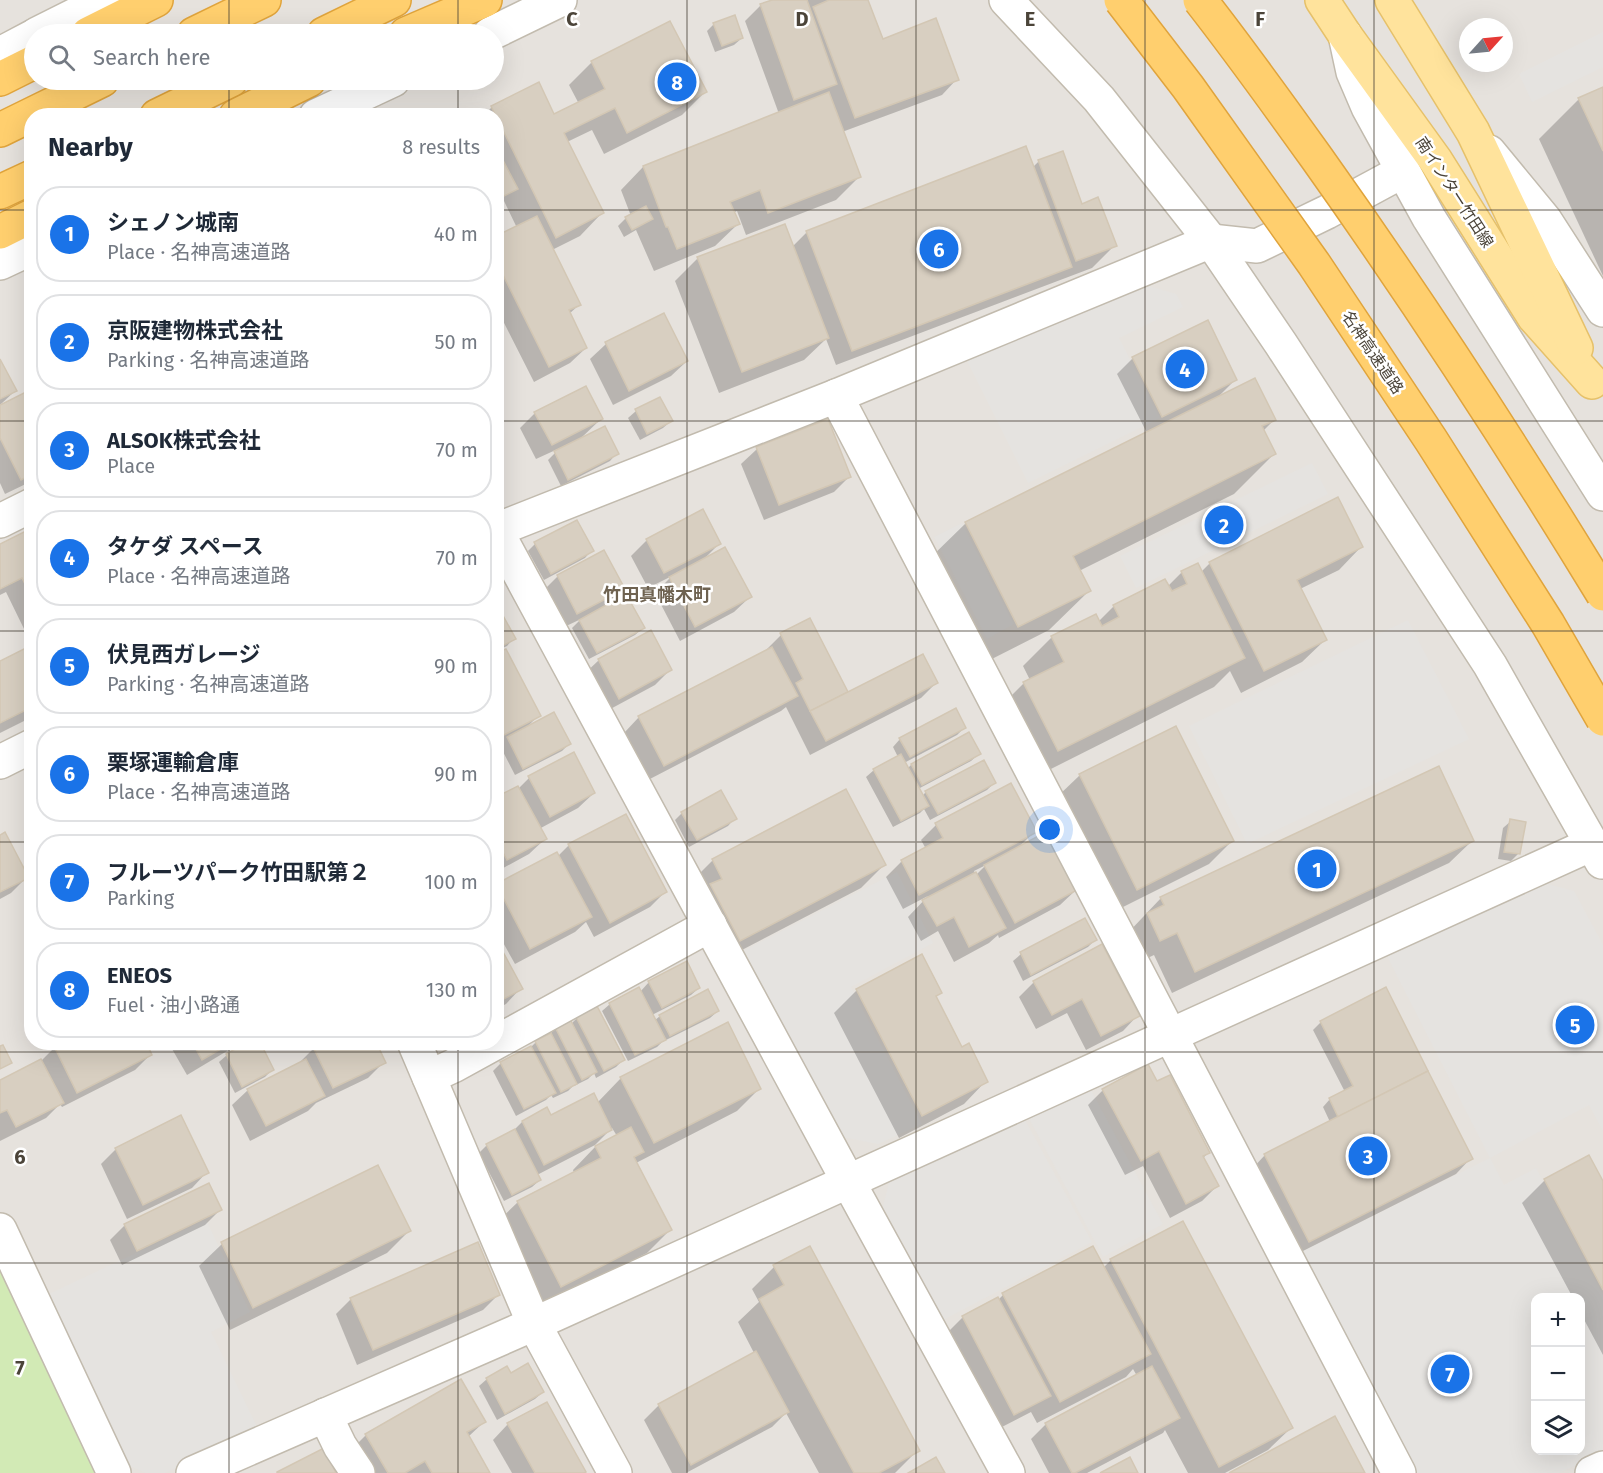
<!DOCTYPE html>
<meta charset="utf-8">
<style>
:root{--surface:#fff;--page:#f6f6f7;--text:#1f2937;--muted:#747a83;--line:#e0e1e3;--accent:#1a73e8}
body{margin:0;font-family:"Fira Sans","Noto Sans JP",sans-serif;background:var(--page);color:var(--text)}
.controls{position:absolute;right:18px;bottom:18px;display:grid;overflow:hidden;border-radius:12px;box-shadow:0 6px 24px #0002}
.controls button{width:54px;height:54px;display:grid;place-items:center;padding:0;border:0;border-bottom:2px solid var(--line);background:var(--surface);color:var(--text);font:30px sans-serif}
.compass{position:absolute;left:1459px;top:18px;width:54px;height:54px;border-radius:50%;background:var(--surface);box-shadow:0 6px 24px #0002;rotate:63deg}
.you{position:absolute;left:1050px;top:830px;width:21px;height:21px;margin:-15px;border:4px solid #fff;border-radius:50%;background:#1a73e8;box-shadow:0 0 0 9px #1a73e833}
.badge{display:grid;place-items:center;width:39px;height:39px;border-radius:50%;background:var(--accent);color:#fff;font-size:20px;font-weight:700}
.pin{position:absolute;translate:-50% -50%;border:3px solid #fff;box-shadow:0 2px 6px #0006}
.list{margin:0;padding:0;list-style:none}
h2{display:flex;justify-content:space-between;align-items:center;height:78px;margin:0;padding:0 24px;font-size:26px}
h2 small{font-size:20px;font-weight:400;color:var(--muted)}
.list li{display:grid;grid-template-columns:39px 1fr auto;gap:18px;align-items:center;box-sizing:border-box;height:96px;margin:0 12px 12px;padding:0 12px;border:2px solid var(--line);border-radius:24px}
.list b{display:block;font-size:22px;white-space:nowrap}
.list p{margin:0;font-size:20px;white-space:nowrap;color:var(--muted)}
.list em{font-size:20px;font-style:normal;color:var(--muted)}
.icon{flex:none;width:33px;height:33px;fill:none;stroke:currentColor;stroke-width:2;stroke-linecap:round;stroke-linejoin:round}
.map{position:relative;flex:none;width:1603px;height:1473px;overflow:hidden}
.search{position:absolute;background:var(--surface);box-shadow:0 6px 24px #0002;left:24px;top:24px;width:480px;height:66px;display:flex;align-items:center;gap:15px;box-sizing:border-box;padding:0 21px;border-radius:33px;color:var(--muted);font-size:22px}
.panel{position:absolute;background:var(--surface);box-shadow:0 6px 24px #0002;left:24px;top:108px;width:480px;height:942px;border-radius:24px}
.map>svg:first-child{display:block}
.industrial{fill:#e6e2dd;fill-rule:evenodd}
.green{fill:#d2eab5}
.parking{fill:#e5e3e0;fill-rule:evenodd}
.shadow{fill:#0003;fill-rule:evenodd}
.building{fill:#d8cfc1;stroke:#d3c7b4;stroke-width:1.5}
.lines{fill:none;stroke-linecap:round;stroke-linejoin:round}
.minor-casing{stroke:#c2bbae;stroke-width:36}
.major-casing{stroke:#e6c16a;stroke-width:36}
.highway-casing{stroke:#e0a43c;stroke-width:36}
.minor{stroke:#fff;stroke-width:33}
.major{stroke:#ffe39c;stroke-width:33}
.highway{stroke:#ffcf6e;stroke-width:33}
.highway-bridge-casing{stroke:#e0a43c;stroke-width:36;stroke-linecap:butt}
.highway-bridge{stroke:#ffcf6e;stroke-width:33}
.grid{fill:none;stroke:#4b4439;stroke-width:1.5;stroke-opacity:0.55}
.labels{text-anchor:middle;stroke-width:5;stroke-linejoin:round;paint-order:stroke}
.street-label{font-size:16px;fill:#4b4439;stroke:#fff}
.neighbourhood-label{font-size:18px;font-weight:bold;fill:#6e6250;stroke:#fff}
.grid-label{font-size:20px;text-anchor:middle;font-weight:bold;fill:#4b4439;stroke:#fff;stroke-width:5;stroke-linejoin:round;paint-order:stroke}
</style>
<div class="map">
<svg width="1603" height="1473" viewBox="0 0 1603 1473">
<rect width="100%" height="100%" fill="#f6f3ec"/>
<path class="industrial" d="M0 0H1603V1473H0ZM1468 27H1504V63H1468ZM34 34H494V80H34ZM32 116H496V1042H32ZM1536 1298H1580V1450H1536Z"/>
<path class="green" d="M0 1269 99 1471 98 1473H0Z"/>
<g class="parking">
<path d="M1603 32V67L1532 102 1519 74Z"/>
<path d="M1145 285 1176 294 1183 307 1119 338 1160 418 1028 483 965 357Z"/>
<path d="M1312 463 1328 494 1136 588 1120 556Z"/>
<path d="M962 523 1014 624 987 639 934 537Z"/>
<path d="M1408 620 1469 739 1247 844 1189 726Z"/>
<path d="M897 872 933 943 851 987 922 1124 878 1144 842 1137 743 951Z"/>
<path d="M1540 882 1574 891 1603 945V1131L1589 1105 1490 1158 1504 1185 1536 1168 1603 1295V1452L1559 1473H1416L1301 1252 1490 1158 1385 952ZM1536 1298H1580V1450H1536Z"/>
<path d="M1089 1086 1163 1224 1103 1257 1027 1115Z"/>
<path d="M1024 1118 1092 1242 943 1320 883 1207 890 1178Z"/>
<path d="M206 1220 250 1312 211 1332 258 1429 165 1473H146L130 1466 49 1294Z"/>
</g>
<g class="shadow">
<path d="M776 0H866L882 41 957 79 942 95 842 132 859 177 836 200 746 235 737 211 733 213 738 224 715 246 654 271 636 230 624 237 618 226 626 218 631 216 621 190 643 167 779 114 745 21 760 6Z"/>
<path d="M714 24 742 38 734 45 715 52 707 31Z"/>
<path d="M592 62 705 92 682 115 604 154 592 130 567 142 602 213 580 236 552 250 579 305 569 314 586 348 570 363 534 382 496 307V238L517 228 504 201 496 206V116H483L492 107 554 116 579 104 569 85Z"/>
<path d="M1603 88V276L1539 139 1579 99Z"/>
<path d="M1039 161 1081 206 1115 245 1092 268 836 365 826 339 804 360 719 393 675 281 698 258 792 247 807 232 1033 167Z"/>
<path d="M664 315 687 361 671 376 613 405 590 359 606 344Z"/>
<path d="M1133 358 1235 380 1219 396 1274 420 1263 431 1274 454 1234 494 1079 571 1089 591 1049 630 978 666 926 562 966 523 1147 433 1117 374Z"/>
<path d="M0 362 15 391 0 405Z"/>
<path d="M32 390V481L5 494 0 483V407Z"/>
<path d="M636 411 671 421 663 428 640 440 628 418Z"/>
<path d="M535 413 601 419 580 439 617 453 610 461 561 486 548 460 560 448 536 459 520 428Z"/>
<path d="M757 449 849 477 834 492 764 520 741 464Z"/>
<path d="M702 511 719 544 703 560 750 597 734 612 680 641 655 593 672 576 648 588 631 556 647 540Z"/>
<path d="M32 530V630L26 633 6 592 0 595V546Z"/>
<path d="M535 544 592 550 585 558 544 580 528 551Z"/>
<path d="M1361 547 1339 570 1300 589 1325 640 1302 662 1241 693 1230 671 1214 687 1029 780 995 712 1024 683 1030 680 1023 666 1052 637 1098 622 1114 606 1167 587 1182 572H1201L1210 563Z"/>
<path d="M603 552 623 589 607 605 643 628 635 635 589 659 572 628 581 619 562 628 542 592 558 576Z"/>
<path d="M496 605 514 638 507 646 496 651Z"/>
<path d="M781 635 847 694 936 683 921 698 810 755 786 707 781 711 648 780 624 733 639 717 766 651V650Z"/>
<path d="M32 646V717L0 733V662Z"/>
<path d="M496 655 539 715 528 726 569 744 562 751 515 775 499 744 496 745Z"/>
<path d="M599 660 670 670 655 685 603 713 583 675Z"/>
<path d="M964 728 957 735 904 763 907 769 911 765 969 734 979 754 971 761 918 789 922 796 926 792 994 783 987 790 930 820 924 809 920 813 893 827 866 777 874 770 898 757 893 747 900 739Z"/>
<path d="M1080 775 1232 841 1209 864 1115 911 1057 797Z"/>
<path d="M529 778 594 793 578 808 539 829 545 839 529 854 496 872V799L518 789Z"/>
<path d="M682 813 735 818 728 826 689 847 675 820Z"/>
<path d="M625 816 665 892 650 907 594 937 586 922 575 932 515 964 496 930V886L557 854 558 856 569 845Z"/>
<path d="M1511 821 1518 854 1511 861 1498 859 1503 828Z"/>
<path d="M936 825 1035 831 1020 846 1076 890 1060 905 999 938 998 935 989 943 954 962 938 931 921 941 908 917 928 896 903 909 886 877 901 862 926 849 921 840ZM984 866V867L976 875 974 871Z"/>
<path d="M0 836 27 877 11 893 0 899Z"/>
<path d="M1472 841 1449 863 1172 993 1154 955 1137 963 1125 936 1161 898Z"/>
<path d="M713 860 884 865 861 888 717 963 690 883Z"/>
<path d="M1084 920 1095 940 1088 947 1023 981 1013 961 1021 954Z"/>
<path d="M496 942 521 988 506 1004 496 1009Z"/>
<path d="M649 982 699 988 691 995 652 1015 654 1021 660 1016 718 1011 710 1018 662 1042 657 1047 628 1061 602 1011 610 1004 640 992Z"/>
<path d="M1034 982 1138 1015 1123 1031 1086 1050 1067 1013 1036 1029 1019 997Z"/>
<path d="M857 990 940 992 935 997 961 1049 986 1081 964 1104 899 1138 834 1013Z"/>
<path d="M577 1018 623 1060 616 1067 596 1078 594 1073 588 1079 574 1086V1085L568 1091 553 1098 551 1095 546 1100 516 1116 493 1071 501 1063 529 1049 536 1042 549 1035 556 1028 571 1024Z"/>
<path d="M1321 1022 1471 1158 1456 1174 1293 1256 1250 1171 1265 1155 1330 1122 1323 1107 1330 1099 1345 1092 1313 1030Z"/>
<path d="M64 1042 150 1055 135 1070 62 1107 60 1104 46 1118 0 1141V1081L41 1061 54 1048Z"/>
<path d="M168 1042H242L187 1075Z"/>
<path d="M314 1048 384 1062 368 1078 316 1103 308 1111 250 1141 232 1105 248 1090 299 1063Z"/>
<path d="M227 1055 272 1070 265 1077 235 1093 219 1062Z"/>
<path d="M621 1078 760 1088 737 1111 636 1163 670 1230 647 1253 538 1308 495 1224 518 1202 574 1173 573 1170 595 1147 617 1136 612 1128 595 1145 537 1175 540 1180 532 1187 504 1201 479 1153 487 1145 511 1133 522 1122 551 1117 597 1103Z"/>
<path d="M1156 1083 1209 1152 1202 1159 1217 1186 1202 1201 1170 1218 1143 1166 1125 1175 1088 1105 1103 1090Z"/>
<path d="M116 1149 207 1172 192 1188 127 1219 101 1164Z"/>
<path d="M1545 1180 1603 1185V1355L1580 1312V1298H1573L1522 1203Z"/>
<path d="M220 1210 205 1225 122 1265 110 1240 125 1225Z"/>
<path d="M1183 1223 1291 1428 1268 1450 1225 1473H1188L1165 1430 1163 1433 1087 1473H1049L1031 1439 1046 1424 1137 1376 1133 1369 1126 1377 1037 1423 1031 1412 998 1429 947 1333 963 1317 998 1300 1003 1295 1103 1268 1110 1261Z"/>
<path d="M409 1231 387 1253 230 1330 199 1266 222 1244Z"/>
<path d="M774 1267 918 1450 895 1473H819L786 1413 772 1427 686 1473H672L644 1420 659 1405 754 1353 738 1322 759 1302 752 1289Z"/>
<path d="M499 1294 483 1310 357 1365 336 1314 351 1299Z"/>
<path d="M487 1379 543 1392 535 1399 497 1420 479 1386Z"/>
<path d="M484 1422 468 1437 489 1473H352L343 1458 366 1435Z"/>
<path d="M508 1424 583 1473H512L493 1440Z"/>
</g>
<g class="building">
<path d="M772 0H807L837 84 794 100 760 4Z"/>
<path d="M829 0H868L883 39 936 18 959 80 855 118 813 7Z"/>
<path d="M735 15 743 38 722 46 713 23Z"/>
<path d="M670 21 707 92 627 133 615 108 564 133 604 213 556 238 491 106 539 82 554 114 605 89 591 61Z"/>
<path d="M1603 87V151L1578 98Z"/>
<path d="M829 92 861 177 768 213 760 190 730 202 740 224 677 249 668 227H666L643 166Z"/>
<path d="M1026 146 1072 267 852 351 806 231Z"/>
<path d="M496 147 518 189 496 200Z"/>
<path d="M1063 151 1082 204 1098 197 1117 246 1076 261 1038 160Z"/>
<path d="M646 206 653 219 632 230 625 217Z"/>
<path d="M537 216 581 305 569 310 587 348 549 367 496 261V236Z"/>
<path d="M785 224 829 338 742 372 697 257Z"/>
<path d="M664 313 688 361 629 391 605 342Z"/>
<path d="M1208 320 1237 380 1162 417 1132 357Z"/>
<path d="M0 359 17 391 0 399Z"/>
<path d="M1255 378 1276 420 1262 426 1276 454 1073 556 1091 591 1018 627 965 522Z"/>
<path d="M586 386 603 419 552 445 534 412Z"/>
<path d="M32 389V474L21 480 0 438V405Z"/>
<path d="M660 397 673 421 647 434 635 409Z"/>
<path d="M828 419 851 477 779 505 756 447Z"/>
<path d="M605 426 619 454 568 480 554 451Z"/>
<path d="M1338 497 1363 547 1297 580 1327 640 1264 671 1209 562Z"/>
<path d="M703 509 721 544 664 573 646 539Z"/>
<path d="M577 520 594 551 551 574 534 542Z"/>
<path d="M32 528V598L22 578 0 589V544Z"/>
<path d="M725 547 752 597 695 627 669 577Z"/>
<path d="M604 550 625 589 577 614 557 575Z"/>
<path d="M1198 563 1245 658 1058 751 1023 682 1064 662 1051 636 1096 614 1102 626 1119 617 1113 605 1165 579 1172 591 1187 584 1181 571Z"/>
<path d="M626 594 645 628 597 653 579 620Z"/>
<path d="M496 603 516 639 496 649Z"/>
<path d="M810 618 848 692 810 711 796 683 803 679 780 633Z"/>
<path d="M651 630 672 670 619 699 598 659Z"/>
<path d="M32 645V707L0 723V661Z"/>
<path d="M772 647 798 696 664 766 638 716Z"/>
<path d="M506 649 541 716 502 736 496 727V653Z"/>
<path d="M923 654 938 683 826 741 810 711Z"/>
<path d="M956 708 966 728 910 757 899 738Z"/>
<path d="M554 712 571 744 523 769 507 737Z"/>
<path d="M1176 726 1234 841 1137 890 1079 774Z"/>
<path d="M969 732 981 754 922 785 911 764Z"/>
<path d="M574 752 595 793 550 817 528 776Z"/>
<path d="M901 754 929 806 901 821 873 769Z"/>
<path d="M984 760 996 783 938 814 925 791Z"/>
<path d="M1439 766 1474 841 1195 972 1177 933 1160 941 1147 913 1164 905 1160 897Z"/>
<path d="M1011 783 1037 832 919 895 901 860 943 838 935 823Z"/>
<path d="M518 786 547 839 507 860 496 839V797Z"/>
<path d="M846 789 886 865 740 941 710 884 722 879 712 859Z"/>
<path d="M721 790 737 819 697 840 681 812Z"/>
<path d="M626 814 667 892 610 923 568 844Z"/>
<path d="M1510 819 1526 822 1520 854 1504 852Z"/>
<path d="M5 832 29 878 0 892V835Z"/>
<path d="M1046 832 1077 890 1015 923 984 865Z"/>
<path d="M557 852 592 917 530 949 496 884Z"/>
<path d="M976 872 1006 928 969 947 954 917 937 926 922 900Z"/>
<path d="M1085 918 1097 940 1031 975 1020 952Z"/>
<path d="M496 939 523 989 496 1003Z"/>
<path d="M1102 944 1140 1016 1101 1036 1082 999 1052 1015 1033 981Z"/>
<path d="M922 954 942 993 936 996 962 1047 969 1043 988 1082 922 1116 856 989Z"/>
<path d="M687 961 700 988 662 1008 648 981Z"/>
<path d="M639 987 666 1040 635 1055 609 1003Z"/>
<path d="M1386 987 1428 1071 1338 1117 1329 1098 1353 1086 1320 1021Z"/>
<path d="M708 989 719 1011 670 1036 659 1015Z"/>
<path d="M597 1006 625 1060 604 1071 576 1017Z"/>
<path d="M570 1019 597 1072 582 1080 555 1027Z"/>
<path d="M728 1022 761 1089 654 1143 620 1077Z"/>
<path d="M551 1033 577 1084 561 1092 535 1041Z"/>
<path d="M61 1042H146L152 1055 77 1093 54 1046Z"/>
<path d="M192 1042H233L202 1060Z"/>
<path d="M247 1042H260L274 1070 242 1087 226 1054Z"/>
<path d="M322 1042H376L386 1063 333 1088 313 1047Z"/>
<path d="M3 1045 12 1063 0 1069V1046Z"/>
<path d="M531 1046 556 1093 524 1109 500 1062Z"/>
<path d="M41 1059 64 1103 16 1127 7 1110 0 1113V1080Z"/>
<path d="M306 1059 325 1096 266 1126 247 1089Z"/>
<path d="M1148 1064 1157 1081 1170 1075 1210 1153 1203 1156 1219 1186 1186 1204 1159 1151 1141 1161 1102 1089Z"/>
<path d="M1428 1071 1473 1159 1309 1242 1264 1154Z"/>
<path d="M594 1093 612 1130 544 1165 522 1121 547 1107 551 1115Z"/>
<path d="M181 1115 209 1173 143 1205 115 1148Z"/>
<path d="M631 1127 644 1152 634 1157 672 1230 561 1287 517 1201 601 1158 595 1146Z"/>
<path d="M515 1129 541 1180 512 1195 486 1144Z"/>
<path d="M1589 1155 1603 1181V1290L1544 1179Z"/>
<path d="M378 1165 411 1231 253 1308 221 1242Z"/>
<path d="M209 1183 222 1210 137 1251 124 1224Z"/>
<path d="M1183 1221 1293 1428 1219 1467 1110 1259Z"/>
<path d="M478 1242 500 1295 373 1350 350 1298Z"/>
<path d="M810 1246 920 1451 879 1473H854L759 1299 784 1285 773 1265Z"/>
<path d="M1093 1246 1151 1354 1060 1402 1002 1293Z"/>
<path d="M998 1297 1051 1396 1014 1415 962 1316Z"/>
<path d="M756 1351 789 1412 691 1465 658 1404Z"/>
<path d="M528 1363 544 1392 505 1414 486 1378 507 1366 511 1373Z"/>
<path d="M1152 1366 1180 1418 1075 1473H1072L1045 1423Z"/>
<path d="M461 1379 486 1422 467 1432 490 1473H432L425 1461 405 1473H388L365 1434Z"/>
<path d="M547 1402 586 1472 584 1473H535L507 1423Z"/>
<path d="M1335 1416 1365 1473H1229Z"/>
<path d="M324 1448 336 1473H277V1472Z"/>
<path d="M936 1457 945 1473H908Z"/>
<path d="M1130 1457 1138 1473H1100Z"/>
</g>
<g class="lines">
<defs>
<g id="minor">
<path d="M1006 0 1099 99 1211 241 1281 344 1490 665 1602 862"/>
<path d="M37 34 105 0"/>
<path d="M490 34 560 0"/>
<path d="M1345 35 1353 72 1368 107 1429 218 1603 494"/>
<path d="M0 54 34 36"/>
<path d="M316 116 393 80"/>
<path d="M1489 152 1545 220 1603 310"/>
<path d="M0 263 32 248"/>
<path d="M836 396 1399 1473"/>
<path d="M0 521 32 505"/>
<path d="M496 530 848 1181 1008 1473"/>
<path d="M496 530 836 396 1211 241 1257 246 1327 212 1403 171"/>
<path d="M0 762 32 746"/>
<path d="M414 1042 534 1324 615 1473"/>
<path d="M429 1077 453 1066 710 925"/>
<path d="M0 1230 114 1473"/>
<path d="M325 1415 340 1446 358 1473"/>
<path d="M193 1473 534 1324 1592 844"/>
<path d="M1592 1473 1603 1468"/>
</g>
<g id="major">
<path d="M1322 0 1345 35 1436 161 1534 317 1592 382"/>
<path d="M1392 0 1473 132 1576 348"/>
</g>
<g id="highway">
<path d="M88 34 156 0"/>
<path d="M194 34 264 0"/>
<path d="M324 34 394 0"/>
<path d="M406 34 485 0"/>
<path d="M0 79 34 62"/>
<path d="M157 116 231 80"/>
<path d="M236 116 309 80"/>
<path d="M0 130 102 80"/>
<path d="M0 192 32 177"/>
<path d="M0 232 32 216"/>
</g>
</defs>
<use href="#minor" class="minor-casing"/>
<use href="#major" class="major-casing"/>
<use href="#highway" class="highway-casing"/>
<use href="#minor" class="minor"/>
<use href="#major" class="major"/>
<use href="#highway" class="highway"/>
<defs>
<g id="highway-bridge">
<path d="M1121 0 1188 87 1314 264 1431 440 1548 624 1603 719"/>
<path d="M1200 0C1240 51 1278 104 1316 157 1417 299 1512 445 1603 594"/>
</g>
</defs>
<use href="#highway-bridge" class="highway-bridge-casing"/>
<use href="#highway-bridge" class="highway-bridge"/>
</g>
<path class="grid" d="M229 0V34M458 0V34M687 0V1473M916 0V1473M1145 0V1473M1374 0V1473M229 80V116M458 80V116M0 210H32M496 210H1603M0 421H32M496 421H1603M0 631H32M496 631H1603M0 842H32M496 842H1603M229 1042V1473M458 1042V1473M0 1052H1603M0 1263H1603"/>
<g class="labels">
<g class="street-label">
<text transform="translate(1455 192) rotate(57)" y="6">南インター竹田線</text>
<text transform="translate(1373 352) rotate(56)" y="6">名神高速道路</text>
</g>
<g class="neighbourhood-label">
<text x="657" y="601">竹田真幡木町</text>
</g>
</g>
<g class="grid-label">
<text x="572" y="26">C</text>
<text x="802" y="26">D</text>
<text x="1030" y="26">E</text>
<text x="1260" y="26">F</text>
<text x="20" y="1164">6</text>
<text x="20" y="1375">7</text>
</g>
</svg>
<div class="controls">
<button>+</button>
<button>−</button>
<button><svg class="icon" aria-label="layers" viewBox="0 0 24 24"><path d="M12 4l9 5-9 5-9-5zM3 14l9 5 9-5"/></svg></button>
</div>
<svg class="compass" viewBox="-18 -18 36 36"><path d="M0-13l5 13h-10z" fill="#e53935"/><path d="M0 13l5-13h-10z" fill="#747a83"/></svg>
<div class="you"></div>
<div class="pin badge" style="left:1317px;top:869px">1</div>
<div class="pin badge" style="left:1224px;top:525px">2</div>
<div class="pin badge" style="left:1368px;top:1156px">3</div>
<div class="pin badge" style="left:1185px;top:369px">4</div>
<div class="pin badge" style="left:1575px;top:1025px">5</div>
<div class="pin badge" style="left:939px;top:249px">6</div>
<div class="pin badge" style="left:1450px;top:1374px">7</div>
<div class="pin badge" style="left:677px;top:82px">8</div>
<div class="search"><svg class="icon" aria-label="search" viewBox="0 0 24 24"><circle cx="10" cy="10" r="6"/><path d="M15 15l6 6"/></svg>Search here</div>
<section class="panel">
<h2>Nearby<small>8 results</small></h2>
<ul class="list">
<li><span class="badge">1</span><div><b>シェノン城南</b><p>Place · 名神高速道路</p></div><em>40 m</em></li>
<li><span class="badge">2</span><div><b>京阪建物株式会社</b><p>Parking · 名神高速道路</p></div><em>50 m</em></li>
<li><span class="badge">3</span><div><b>ALSOK株式会社</b><p>Place</p></div><em>70 m</em></li>
<li><span class="badge">4</span><div><b>タケダ スペース</b><p>Place · 名神高速道路</p></div><em>70 m</em></li>
<li><span class="badge">5</span><div><b>伏見西ガレージ</b><p>Parking · 名神高速道路</p></div><em>90 m</em></li>
<li><span class="badge">6</span><div><b>栗塚運輸倉庫</b><p>Place · 名神高速道路</p></div><em>90 m</em></li>
<li><span class="badge">7</span><div><b>フルーツパーク竹田駅第２</b><p>Parking</p></div><em>100 m</em></li>
<li><span class="badge">8</span><div><b>ENEOS</b><p>Fuel · 油小路通</p></div><em>130 m</em></li>
</ul>
</section>
</div>
